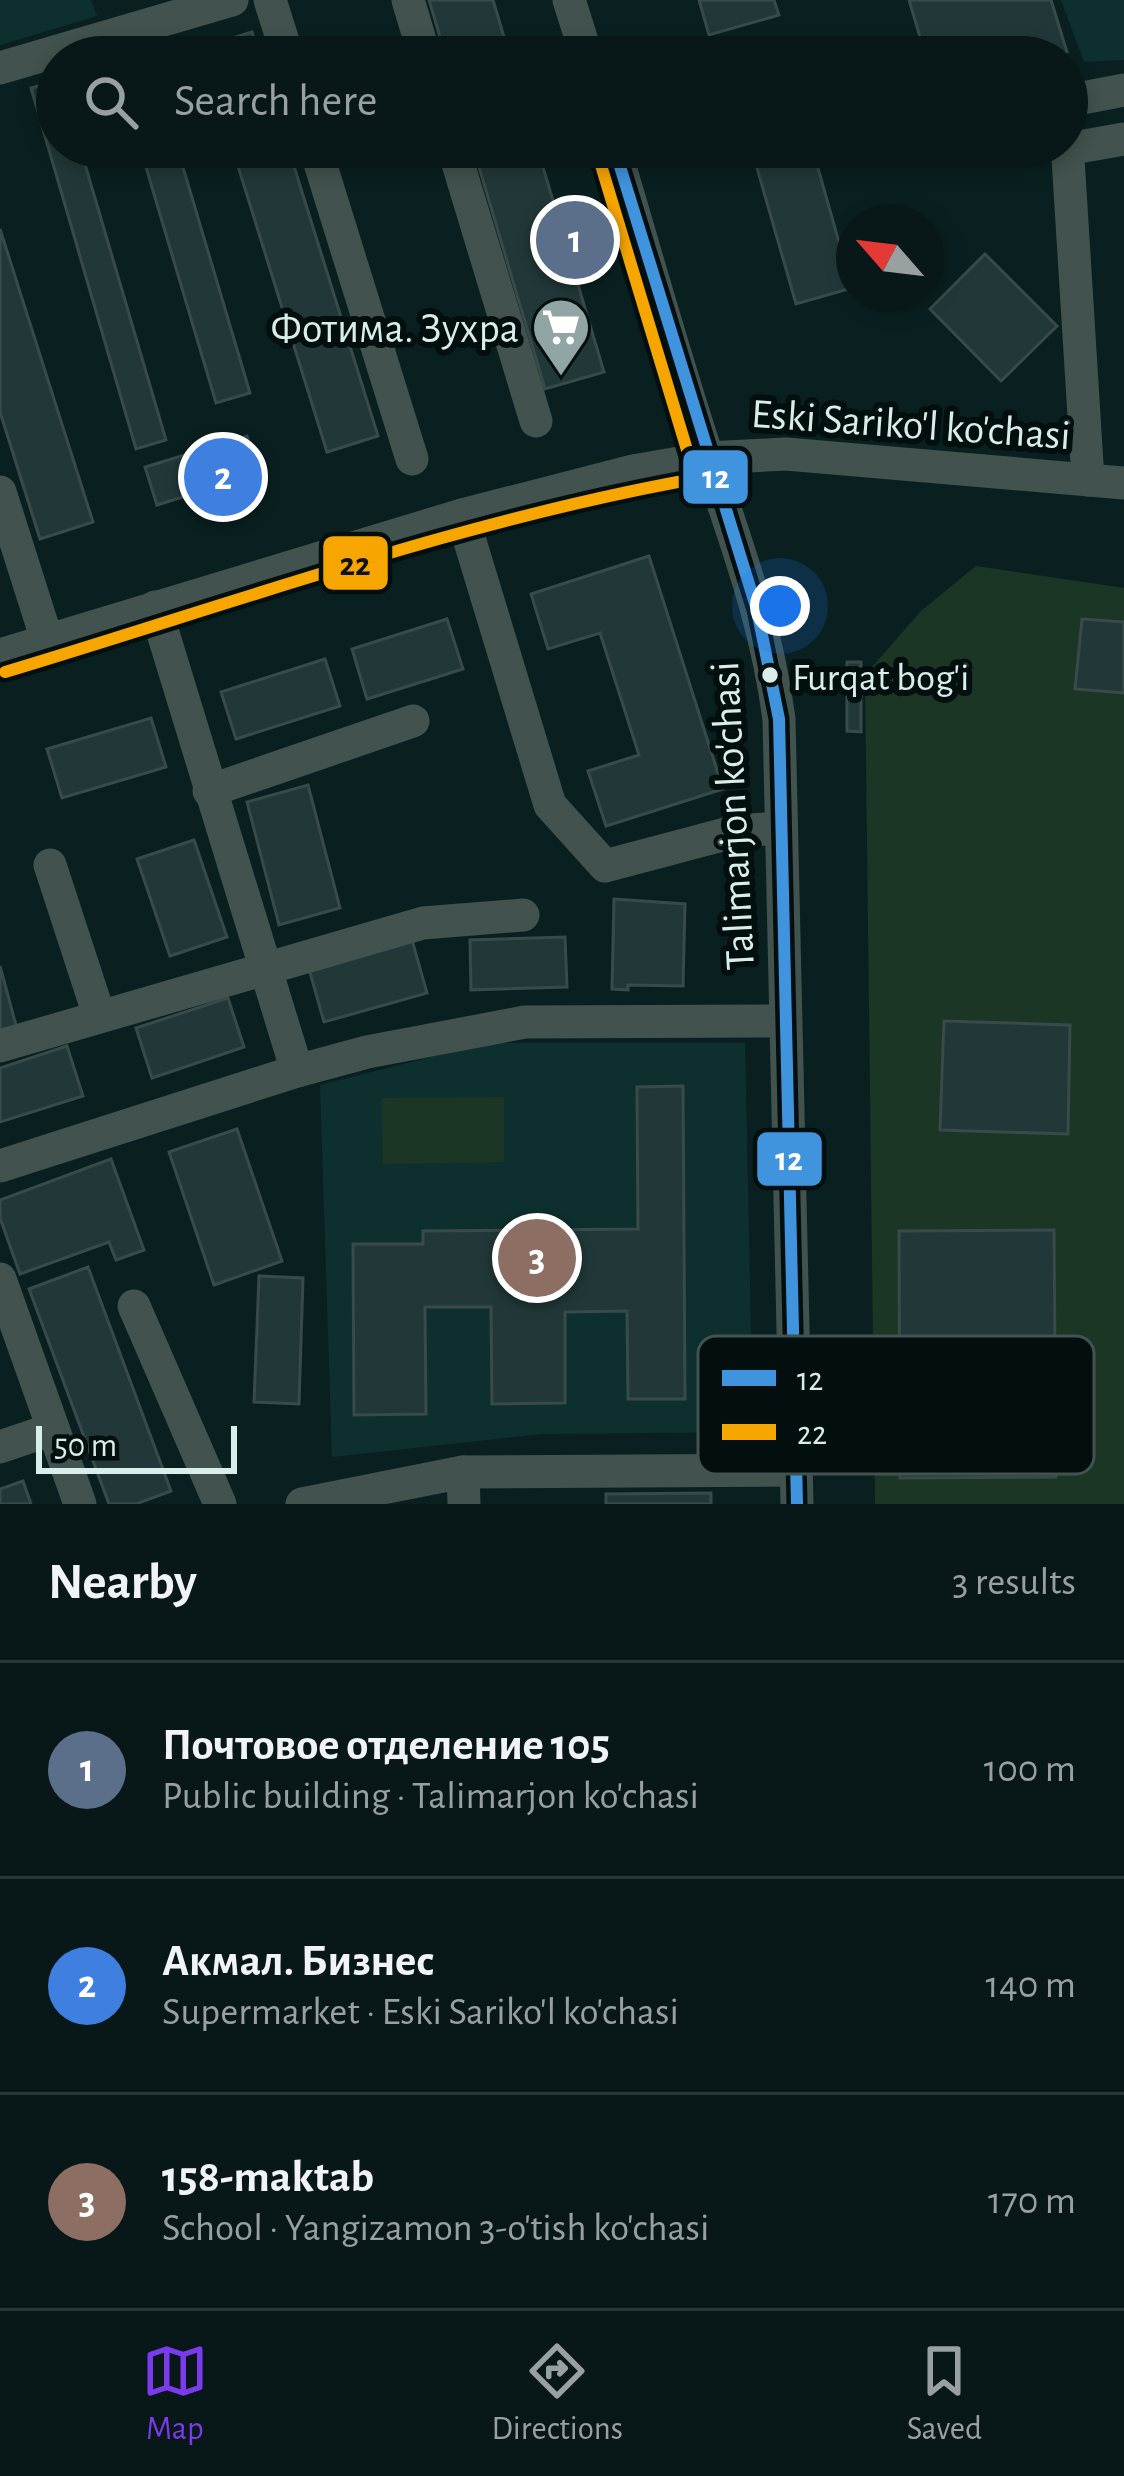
<!DOCTYPE html>
<meta charset="utf-8">
<style>
:root{--surface:#081818;--page:#162525;--text:#f1f3f6;--muted:#98a0a2;--line:#293737;--accent:#7c3aed}
body{margin:0;font-family:"Alegreya Sans",sans-serif;background:var(--page);color:var(--text)}
.compass{position:absolute;left:836px;top:204px;width:108px;height:108px;border-radius:50%;background:var(--surface);box-shadow:0 6px 18px #0003;rotate:298deg}
.scale{position:absolute;left:36px;bottom:30px;width:201px;box-sizing:border-box;padding-left:12px;border:6px solid #d9edeb;border-top:0;font-size:33px;line-height:42px;white-space:nowrap;color:#d9edeb;-webkit-text-stroke:9px #020f0e;paint-order:stroke}
.you{position:absolute;left:780px;top:606px;width:42px;height:42px;margin:-30px;border:9px solid #fff;border-radius:50%;background:#1a73e8;box-shadow:0 0 0 18px #1a73e833}
.badge{display:grid;place-items:center;width:78px;height:78px;border-radius:50%;background:var(--accent);color:#fff;font-size:39px;font-weight:700}
.pin{position:absolute;translate:-50% -50%;border:6px solid #fff;box-shadow:0 3px 12px #0006}
.list{margin:0;padding:0;list-style:none}
h2{display:flex;justify-content:space-between;align-items:center;height:156px;margin:0;padding:0 48px;font-size:51px}
h2 small{font-size:39px;font-weight:400;color:var(--muted)}
.list li{display:grid;grid-template-columns:78px 1fr auto;gap:36px;align-items:center;box-sizing:border-box;height:216px;padding:0 48px;border-top:3px solid var(--line)}
.list b{display:block;font-size:45px;white-space:nowrap}
.list p{margin:0;font-size:39px;white-space:nowrap;color:var(--muted)}
.list em{font-size:39px;font-style:normal;color:var(--muted)}
.icon{flex:none;width:66px;height:66px;fill:none;stroke:currentColor;stroke-width:2;stroke-linecap:round;stroke-linejoin:round}
.map{position:relative;flex:none;width:1124px;height:1504px;overflow:hidden}
.search{position:absolute;background:var(--surface);box-shadow:0 6px 18px #0003;left:36px;right:36px;top:36px;height:132px;display:flex;align-items:center;gap:30px;box-sizing:border-box;padding:0 42px;border-radius:66px;color:var(--muted);font-size:45px}
.sheet{height:804px;background:var(--surface)}
nav{display:flex;justify-content:space-around;align-items:center;box-sizing:border-box;height:168px;border-top:3px solid var(--line);background:var(--surface);font-size:33px;color:var(--muted)}
nav a{display:grid;justify-items:center;gap:6px}
nav .on{color:var(--accent)}
.map>svg:first-child{display:block}
.built{fill:#0d302f}
.green{fill:#1c3625}
.building{fill:#223838;stroke:#384a4a;stroke-width:3}
.lines{fill:none;stroke-linecap:round;stroke-linejoin:round}
.minor{stroke:#42534f;stroke-width:33}
.bus-1-casing{stroke:#020f0e;stroke-width:21}
.bus-2-casing{stroke:#020f0e;stroke-width:21}
.bus-1{stroke:#4094de;stroke-width:12}
.bus-2{stroke:#f7a600;stroke-width:12}
.bus-dot{fill:#d9edeb;stroke:#020f0e;stroke-width:4.5}
.labels{text-anchor:middle;stroke-width:12;stroke-linejoin:round;paint-order:stroke}
.bus-label{font-size:39px;fill:#d9edeb;stroke:#020f0e;text-anchor:start}
.poi-label{font-size:42px;fill:#d9edeb;stroke:#020f0e;text-anchor:end}
.street-label{font-size:42px;fill:#d9edeb;stroke:#020f0e}
.key{fill:#020f0e;stroke:#425250;stroke-width:3}
.key-label{font-size:33px;fill:#d9edeb}
.line-badge{stroke:#020f0e;stroke-width:4.5}
.badge-label{font-size:33px;text-anchor:middle;font-weight:bold;fill:#fff}
.pale-badge-label{font-size:33px;text-anchor:middle;font-weight:bold;fill:#111}
</style>
<div class="map">
<svg width="1124" height="1504" viewBox="0 0 1124 1504">
<rect width="100%" height="100%" fill="#0a2020"/>
<g class="built">
<path d="M0 0H91L97 16 0 45Z"/>
<path d="M1061 0H1124V60L1084 62Z"/>
<path d="M487 1043H745L753 1432 542 1434 332 1457 320 1085Z"/>
</g>
<g class="green">
<path d="M976 566 1124 588V1504H875L865 675 921 611Z"/>
<path d="M504 1097V1162L383 1164 382 1098Z"/>
</g>
<g class="building">
<path d="M429 0H493L510 57H446Z"/>
<path d="M699 0H774L779 15 709 35Z"/>
<path d="M909 0H1051L1067 52 1051 57H926Z"/>
<path d="M252 32 260 57H204L201 48Z"/>
<path d="M57 81V147H80L166 440 136 449 31 88Z"/>
<path d="M140 147H177L250 393 216 403Z"/>
<path d="M232 147H288L378 436 327 452Z"/>
<path d="M473 147H537L604 372 545 389Z"/>
<path d="M751 147H812L852 288 796 304Z"/>
<path d="M0 229 93 522 40 539 0 412Z"/>
<path d="M985 254 1057 326 1001 381 930 309Z"/>
<path d="M247 436 259 473 157 505 145 467Z"/>
<path d="M649 556 723 789 606 826 588 771 639 755 600 633 548 649 531 594Z"/>
<path d="M447 619 463 669 367 699 352 649Z"/>
<path d="M1082 619 1124 622V693L1075 689Z"/>
<path d="M325 659 340 706 236 739 221 692Z"/>
<path d="M847 662H861V732L847 731Z"/>
<path d="M151 718 166 767 62 798 47 749Z"/>
<path d="M308 785 340 908 279 925 247 802Z"/>
<path d="M194 840 227 937 170 956 137 859Z"/>
<path d="M614 899 685 904 683 986 628 985V990L612 989Z"/>
<path d="M565 937 567 987 471 990 470 940Z"/>
<path d="M412 940 427 993 324 1022 309 969Z"/>
<path d="M0 966 17 1029 0 1033Z"/>
<path d="M228 998 244 1047 152 1078 136 1028Z"/>
<path d="M944 1021 1070 1025 1068 1134 940 1130Z"/>
<path d="M67 1046 83 1096 0 1122V1068Z"/>
<path d="M683 1086 685 1399H628L627 1311 565 1312V1403L492 1404 491 1307H425L426 1414 354 1415 353 1244H423V1231L638 1229 637 1087Z"/>
<path d="M237 1129 282 1261 214 1285 169 1152Z"/>
<path d="M111 1159 144 1250 116 1260 109 1242 20 1274 0 1218V1200Z"/>
<path d="M1054 1230 1056 1477 900 1478 899 1231Z"/>
<path d="M88 1267 171 1491 136 1504H109L29 1289Z"/>
<path d="M259 1276 303 1278 299 1404 254 1402Z"/>
<path d="M23 1481 31 1504H0V1489Z"/>
<path d="M711 1493V1504H606V1494Z"/>
</g>
<g class="lines">
<g class="minor">
<path d="M270 0 288 57"/>
<path d="M408 0 425 57"/>
<path d="M569 0 587 57"/>
<path d="M0 68 232 0"/>
<path d="M1067 101 1124 90"/>
<path d="M1067 142 1088 480"/>
<path d="M315 147 412 459"/>
<path d="M453 147 536 421"/>
<path d="M614 147C643 244 670 341 701 437 733 536 765 614 779 719L797 1504"/>
<path d="M1067 149 1124 139"/>
<path d="M0 492 47 640"/>
<path d="M462 515 550 805 605 866 737 831 781 828"/>
<path d="M155 607 297 1071"/>
<path d="M0 655 462 515 633 471 708 458 786 454 1124 483"/>
<path d="M209 791 413 721"/>
<path d="M50 865 99 1015"/>
<path d="M0 1046 423 923 523 915"/>
<path d="M0 1166 297 1071 367 1052 525 1022 785 1021"/>
<path d="M0 1279 80 1504"/>
<path d="M134 1306 220 1504"/>
<path d="M0 1447 53 1429"/>
<path d="M463 1472 464 1504"/>
<path d="M302 1504 463 1472 797 1470"/>
</g>
<defs>
<path id="bus-1" d="M614 147 757 610 779 719 797 1504"/>
<g id="bus-2">
<path d="M597 152 691 463"/>
<path d="M5 672C238 602 471 517 711 476"/>
</g>
</defs>
<use href="#bus-1" class="bus-1-casing"/>
<use href="#bus-2" class="bus-2-casing"/>
<use href="#bus-1" class="bus-1"/>
<use href="#bus-2" class="bus-2"/>
</g>
<defs>
<symbol id="supermarket-pin" viewBox="-11 -11 22 30"><path d="M0 17L-7.5 6A9.5 9.5 0 1 1 7.5 6Z" fill="#91a5a4" stroke="#020f0e"/><path d="M-6-5.5h2.5l.6 2H6L4.5 2H-2.5L-4.4-4H-6ZM-1.5 3.2a1.3 1.3 0 1 0 .1 0ZM3 3.2a1.3 1.3 0 1 0 .1 0Z" fill="#fff"/></symbol>
</defs>
<g fill-rule="evenodd">
<use href="#supermarket-pin" x="528" y="294" width="66" height="90"/>
</g>
<circle class="bus-dot" cx="770" cy="675" r="10"/>
<g class="labels">
<g class="bus-label">
<text x="792" y="690">Furqat bog'i</text>
</g>
<g class="poi-label">
<text x="519" y="342">Фотима. Зухра</text>
</g>
<g class="street-label">
<text transform="translate(911 423) rotate(4)" y="15">Eski Sariko'l ko'chasi</text>
<text transform="translate(731 816) rotate(-93)" y="15">Talimarjon ko'chasi</text>
</g>
</g>
<rect x="698" y="1336" width="396" height="138" rx="18" class="key"/>
<rect x="722" y="1370" width="54" height="16" fill="#4094de"/>
<rect x="722" y="1424" width="54" height="16" fill="#f7a600"/>
<g class="key-label">
<text x="797" y="1390">12</text>
<text x="797" y="1444">22</text>
</g>
<g class="line-badge">
<rect x="681" y="448" width="69" height="58" rx="12" fill="#4094de"/>
<rect x="321" y="534" width="69" height="58" rx="12" fill="#f7a600"/>
<rect x="755" y="1130" width="69" height="58" rx="12" fill="#4094de"/>
</g>
<g class="badge-label">
<text x="716" y="488">12</text>
<text x="789" y="1170">12</text>
</g>
<g class="pale-badge-label">
<text x="355" y="575">22</text>
</g>
</svg>
<svg class="compass" viewBox="-18 -18 36 36"><path d="M0-13l5 13h-10z" fill="#e53935"/><path d="M0 13l5-13h-10z" fill="#98a0a2"/></svg>
<div class="scale">50 m</div>
<div class="you"></div>
<div class="pin badge" style="left:575px;top:240px;background:#5c6f8a">1</div>
<div class="pin badge" style="left:223px;top:477px;background:#3f7fe0">2</div>
<div class="pin badge" style="left:537px;top:1258px;background:#8d6e63">3</div>
<div class="search"><svg class="icon" aria-label="search" viewBox="0 0 24 24"><circle cx="10" cy="10" r="6"/><path d="M15 15l6 6"/></svg>Search here</div>
</div>
<section class="sheet">
<h2>Nearby<small>3 results</small></h2>
<ul class="list">
<li><span class="badge" style="background:#5c6f8a">1</span><div><b>Почтовое отделение 105</b><p>Public building · Talimarjon ko'chasi</p></div><em>100 m</em></li>
<li><span class="badge" style="background:#3f7fe0">2</span><div><b>Акмал. Бизнес</b><p>Supermarket · Eski Sariko'l ko'chasi</p></div><em>140 m</em></li>
<li><span class="badge" style="background:#8d6e63">3</span><div><b>158-maktab</b><p>School · Yangizamon 3-o'tish ko'chasi</p></div><em>170 m</em></li>
</ul>
</section>
<nav>
<a class="on"><svg class="icon" aria-label="map" viewBox="0 0 24 24"><path d="M3 6l6-2 6 2 6-2v14l-6 2-6-2-6 2zM9 4v14M15 6v14"/></svg>Map</a>
<a><svg class="icon" aria-label="directions" viewBox="0 0 24 24"><path d="M12 3l9 9-9 9-9-9zM9 14v-3h6M13 9l2 2-2 2"/></svg>Directions</a>
<a><svg class="icon" aria-label="saved" viewBox="0 0 24 24"><path d="M7 4h10v16l-5-4-5 4z"/></svg>Saved</a>
</nav>
